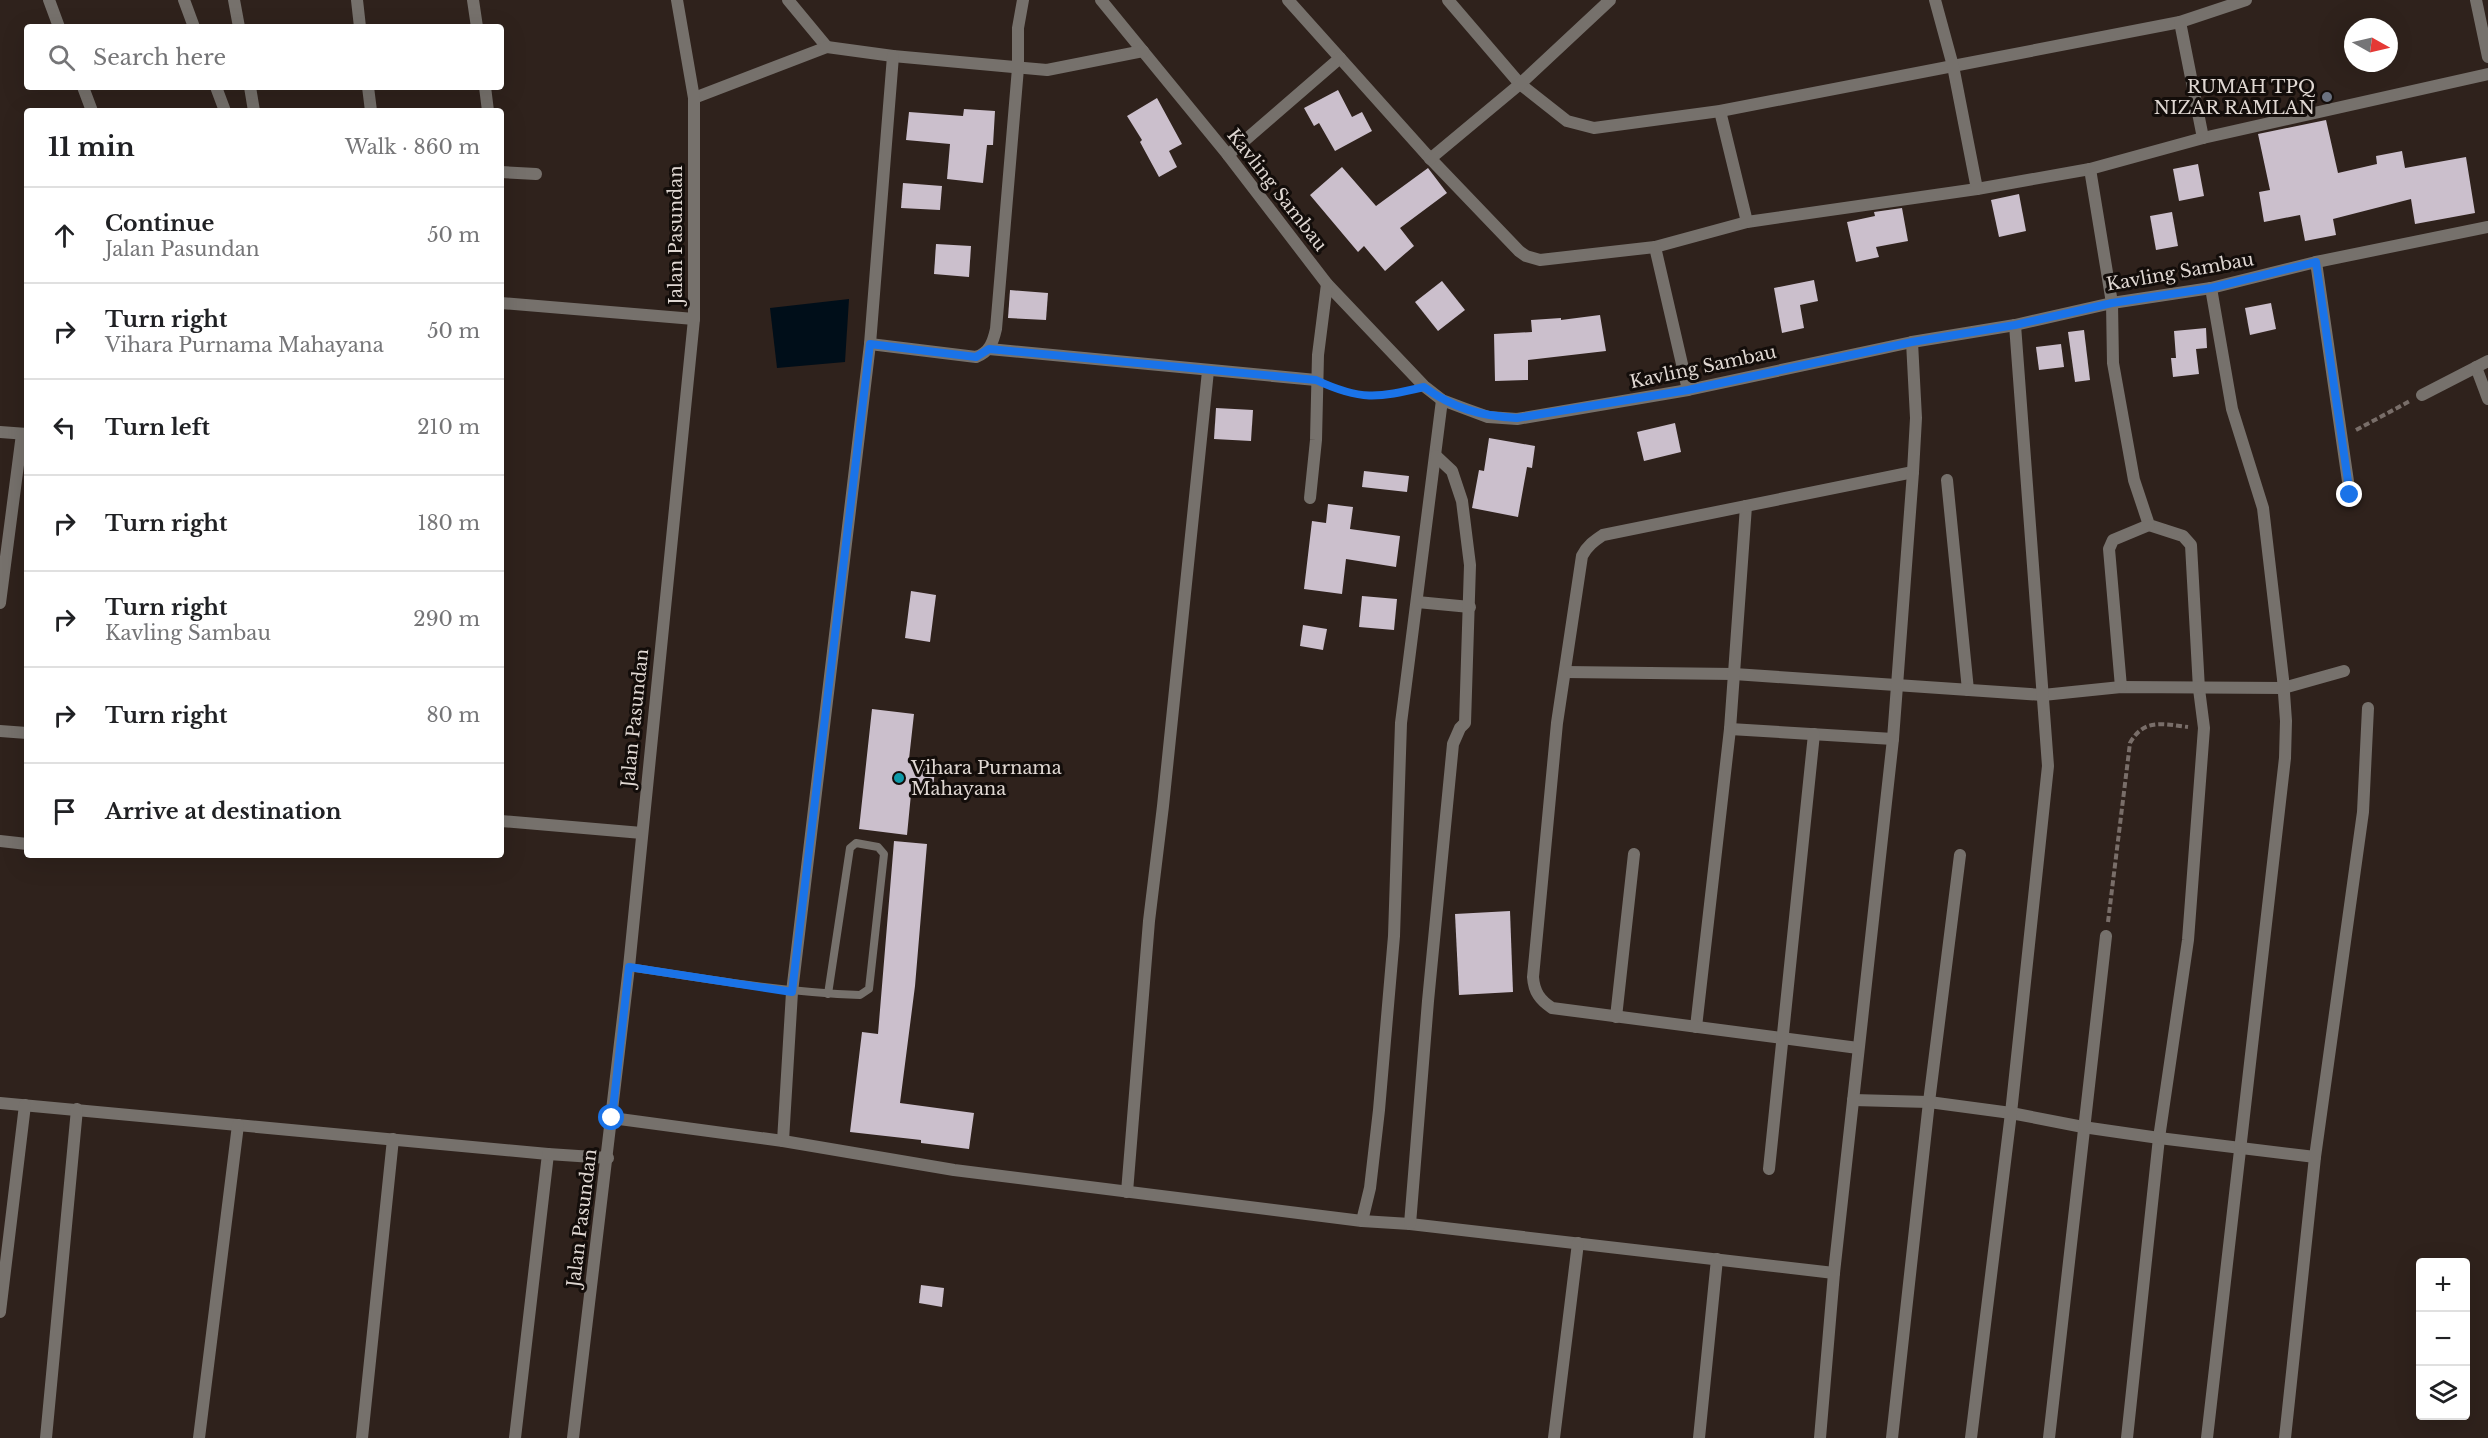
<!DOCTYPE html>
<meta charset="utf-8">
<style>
:root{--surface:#fff;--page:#f2f2f2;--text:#202124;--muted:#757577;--line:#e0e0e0}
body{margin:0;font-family:"Libre Baskerville",serif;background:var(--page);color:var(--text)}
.controls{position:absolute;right:18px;bottom:18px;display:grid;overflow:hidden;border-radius:6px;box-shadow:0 6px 24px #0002}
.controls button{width:54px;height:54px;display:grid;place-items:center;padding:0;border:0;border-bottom:2px solid var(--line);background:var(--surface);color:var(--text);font:30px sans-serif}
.compass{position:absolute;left:2344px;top:18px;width:54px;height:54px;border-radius:50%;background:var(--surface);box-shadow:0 6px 24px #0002;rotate:98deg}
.stop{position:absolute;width:18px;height:18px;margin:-14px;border:4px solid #1a73e8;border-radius:50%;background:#fff}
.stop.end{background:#1a73e8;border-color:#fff;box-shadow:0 2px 6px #0008}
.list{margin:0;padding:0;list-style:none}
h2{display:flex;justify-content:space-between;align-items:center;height:78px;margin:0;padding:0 24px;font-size:26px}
h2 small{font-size:20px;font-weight:400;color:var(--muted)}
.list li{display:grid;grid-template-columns:39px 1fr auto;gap:18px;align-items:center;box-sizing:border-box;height:96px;padding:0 24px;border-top:2px solid var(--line)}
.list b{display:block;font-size:22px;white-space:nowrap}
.list p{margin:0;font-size:20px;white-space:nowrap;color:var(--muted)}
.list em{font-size:20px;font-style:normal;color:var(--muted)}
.icon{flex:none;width:33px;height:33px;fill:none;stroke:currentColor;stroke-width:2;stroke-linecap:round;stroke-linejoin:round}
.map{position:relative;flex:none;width:2488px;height:1438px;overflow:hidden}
.search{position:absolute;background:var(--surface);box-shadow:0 6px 24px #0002;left:24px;top:24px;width:480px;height:66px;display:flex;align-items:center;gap:15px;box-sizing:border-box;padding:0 21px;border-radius:6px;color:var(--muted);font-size:22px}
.panel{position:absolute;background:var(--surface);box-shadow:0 6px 24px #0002;left:24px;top:108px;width:480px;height:750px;border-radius:6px}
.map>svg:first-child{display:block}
.water{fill:#000e19}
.building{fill:#cbbfcc}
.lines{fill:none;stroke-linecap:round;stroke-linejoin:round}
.path{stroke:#796e69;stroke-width:4;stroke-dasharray:6 3;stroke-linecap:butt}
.service{stroke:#76716c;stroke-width:8}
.minor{stroke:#76716c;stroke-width:12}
.tertiary{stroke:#76716c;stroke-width:12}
.route{stroke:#1a73e8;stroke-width:8}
.worship-dot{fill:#6b7280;stroke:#130d0a;stroke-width:2}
.culture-dot{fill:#0f9aa8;stroke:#130d0a;stroke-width:2}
.labels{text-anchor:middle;stroke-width:6;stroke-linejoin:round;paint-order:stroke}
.poi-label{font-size:18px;fill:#dfd7d2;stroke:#130d0a;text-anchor:end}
.street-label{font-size:18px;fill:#dfd7d2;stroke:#130d0a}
</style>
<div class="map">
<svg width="2488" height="1438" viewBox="0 0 2488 1438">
<rect width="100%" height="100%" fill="#2f221c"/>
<path class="water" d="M849 299 845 362 777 368 770 308Z"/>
<g class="building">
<path d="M1338 90 1352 117 1362 112 1372 131 1335 151 1319 123 1314 126 1304 108Z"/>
<path d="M1157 98 1182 144 1169 151 1177 167 1159 177 1140 142 1142 140 1127 116Z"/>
<path d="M964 109 995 111 993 145H987L983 183 947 179 950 144 906 140 909 112 963 116Z"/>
<path d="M2326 120 2338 173 2377 164 2376 156 2402 151 2405 168 2466 157 2475 213 2415 224 2411 199 2333 219 2336 235 2305 241 2300 215 2264 222 2259 192 2270 190 2258 134Z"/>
<path d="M2198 164 2204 196 2179 201 2173 169Z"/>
<path d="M1342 167 1376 206 1428 168 1447 193 1400 228 1414 246 1385 271 1364 246 1358 252 1310 195Z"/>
<path d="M903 183 942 186 940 210 901 208Z"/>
<path d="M2019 194 2026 231 1999 237 1991 200Z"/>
<path d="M1902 208 1908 241 1876 247 1879 257 1856 262 1847 222 1875 216 1874 212Z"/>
<path d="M2172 212 2178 246 2156 250 2150 216Z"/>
<path d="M936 244 971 246 969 277 934 274Z"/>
<path d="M1814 280 1818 301 1800 305 1804 328 1782 333 1774 288Z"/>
<path d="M1442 281 1465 310 1438 331 1415 302Z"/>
<path d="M1010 290 1048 293 1046 320 1008 318Z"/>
<path d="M2271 303 2276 329 2250 335 2245 308Z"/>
<path d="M1600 315 1606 351 1528 360V380L1495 381 1494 334 1532 332 1531 320 1561 318V320Z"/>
<path d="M2206 328 2207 348 2196 349 2199 374 2173 377 2171 358H2176L2174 331Z"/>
<path d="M2084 330 2090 380 2075 382 2068 332Z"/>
<path d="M2061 344 2064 367 2039 370 2036 347Z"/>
<path d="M1216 408 1253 410 1251 441 1214 439Z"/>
<path d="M1675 423 1681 452 1644 461 1637 432Z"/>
<path d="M1489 438 1535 446 1532 468 1527 467 1518 517 1472 508 1479 470 1484 471Z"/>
<path d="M1364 471 1409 476 1407 492 1362 487Z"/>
<path d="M1328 504 1353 507 1350 529 1400 536 1396 567 1346 559 1342 594 1304 589 1312 521 1326 523Z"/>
<path d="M911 591 936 595 930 642 905 638Z"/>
<path d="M1362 596 1397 599 1394 630 1359 627Z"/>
<path d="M1303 625 1327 629 1323 650 1300 646Z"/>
<path d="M872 709 914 714 909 759 936 762 932 796 911 794 907 835 859 829Z"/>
<path d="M894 841 927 844 915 986 900 1103 974 1113 969 1149 921 1143V1140L850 1132 862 1032 878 1034Z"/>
<path d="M1510 911 1513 992 1459 995 1455 914Z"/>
<path d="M921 1285 944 1288 942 1307 919 1303Z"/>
</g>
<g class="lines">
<g class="path">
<path d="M1333 388C1358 399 1382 397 1407 391"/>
<path d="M2356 430 2410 401"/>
<path d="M2108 922 2130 743C2144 718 2163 724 2188 727"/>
</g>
<path class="service" d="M629 967C706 979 782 992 860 995L869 989 884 854 878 847 856 843 850 848 828 994"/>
<g class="minor">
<path d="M49 0 59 27"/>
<path d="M184 0 194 27"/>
<path d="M234 0 239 27"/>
<path d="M357 0 360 27"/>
<path d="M473 0 477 27"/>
<path d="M788 0 827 47"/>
<path d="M1101 0 1228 155 1327 284 1424 386 1442 400 1466 409 1488 417 1517 419 1688 390 1912 342 2015 325 2112 303 2211 288 2316 262 2488 227"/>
<path d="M1288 0 1426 154 1519 251 1526 256 1540 260 1655 247 1747 222 1977 189 2090 169 2203 138 2488 74"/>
<path d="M1448 0 1520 84 1567 121 1594 128 1720 111 1953 66 2180 22 2246 0"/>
<path d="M1935 0 1953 66 1977 189"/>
<path d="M2476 0 2488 57"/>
<path d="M2180 22 2203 138"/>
<path d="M83 87 92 111"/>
<path d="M216 87 225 111"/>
<path d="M250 87 254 111"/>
<path d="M368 87 371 111"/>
<path d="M485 87 488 111"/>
<path d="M694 98 827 47 893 56 1047 70 1143 51"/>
<path d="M1720 111 1747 222"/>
<path d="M1228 155 1340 58"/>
<path d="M1430 159 1520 84 1610 0"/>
<path d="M2090 169 2112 303 2113 363 2134 480 2149 525 2183 536 2191 545 2199 689 2204 728 2188 940 2159 1138 2127 1438"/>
<path d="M501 172 536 174"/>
<path d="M1655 247 1688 390"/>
<path d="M2316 262 2350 495"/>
<path d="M501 303 694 319"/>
<path d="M870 344 976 357C990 352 993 342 996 329L1018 68V28L1023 0"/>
<path d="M989 349 1316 380"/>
<path d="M2476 367 2488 399"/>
<path d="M2422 395 2488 361"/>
<path d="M0 432 27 434"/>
<path d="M1947 480 1968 690"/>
<path d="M1310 498 1316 440 1318 355 1327 284"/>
<path d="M1417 602 1470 607"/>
<path d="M0 603 22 434"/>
<path d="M1565 672 1734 674 2043 695 2121 687 2283 688 2344 671"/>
<path d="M2121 687 2109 549 2113 540 2149 525"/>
<path d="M1730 729 1893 739"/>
<path d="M0 731 27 733"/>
<path d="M501 821 642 833"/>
<path d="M0 841 27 844"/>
<path d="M1616 1017 1634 854"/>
<path d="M1696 1027 1730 729 1746 506"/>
<path d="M1858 1048 1552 1008C1540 1000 1534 992 1533 977L1557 723 1582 556C1587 546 1594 541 1603 535L1913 472"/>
<path d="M1853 1100 1929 1102 2011 1113 2083 1127 2159 1138 2315 1157"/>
<path d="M0 1103 548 1154 515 1438"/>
<path d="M612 1118 783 1141 954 1170 1362 1221 1410 1224 1834 1273"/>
<path d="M783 1141 792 992 870 344 893 56"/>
<path d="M548 1154 608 1158"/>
<path d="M1769 1169 1814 734"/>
<path d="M1127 1192 1149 921 1163 806 1208 371"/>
<path d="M1362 1221 1370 1188 1379 1110 1394 936 1401 723 1442 400"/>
<path d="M1410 1224 1428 1001 1453 744 1460 728 1465 723 1470 565 1462 501 1452 471 1436 456"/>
<path d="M0 1312 25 1105"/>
<path d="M46 1438 77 1109"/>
<path d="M199 1438 238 1125"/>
<path d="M362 1438 393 1139"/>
<path d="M1554 1438 1578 1243"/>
<path d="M1699 1438 1717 1259"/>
<path d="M1820 1438 1834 1273 1893 739 1913 472 1916 418 1912 342"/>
<path d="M1892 1438 1929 1102 1960 855"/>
<path d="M1971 1438 2011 1113 2048 766 2015 325"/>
<path d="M2049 1438 2106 936"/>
<path d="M2207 1438 2285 758 2286 721 2283 679 2263 508 2232 409 2211 288"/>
<path d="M2285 1438 2315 1157 2363 812 2368 708"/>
</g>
<path class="tertiary" d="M573 1438 629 967 694 319V98L677 0"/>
</g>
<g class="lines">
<path class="route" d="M612 1118 629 967 792 992 870 344 976 357 989 349 1316 380C1361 401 1377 398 1424 387 1453 408 1480 416 1517 418L1688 390 1912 342 2015 325 2112 303 2211 288 2316 262 2350 495"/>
</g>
<circle class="worship-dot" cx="2327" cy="97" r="6"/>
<circle class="culture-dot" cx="899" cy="778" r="6"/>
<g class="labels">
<g class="poi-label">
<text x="2315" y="93">RUMAH TPQ<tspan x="2315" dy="21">NIZAR RAMLAN</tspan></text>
<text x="911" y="774" text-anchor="start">Vihara Purnama<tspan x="911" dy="21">Mahayana</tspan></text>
</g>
<g class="street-label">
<text transform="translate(1277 190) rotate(52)" y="6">Kavling Sambau</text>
<text transform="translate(676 235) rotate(-90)" y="6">Jalan Pasundan</text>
<text transform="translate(2180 272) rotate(-10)" y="6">Kavling Sambau</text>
<text transform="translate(1703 367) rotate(-12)" y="6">Kavling Sambau</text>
<text transform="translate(635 718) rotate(-84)" y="6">Jalan Pasundan</text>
<text transform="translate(582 1218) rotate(-83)" y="6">Jalan Pasundan</text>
</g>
</g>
</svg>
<div class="controls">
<button>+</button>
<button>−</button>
<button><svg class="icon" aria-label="layers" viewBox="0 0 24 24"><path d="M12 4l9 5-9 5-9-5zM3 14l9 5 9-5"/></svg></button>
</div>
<svg class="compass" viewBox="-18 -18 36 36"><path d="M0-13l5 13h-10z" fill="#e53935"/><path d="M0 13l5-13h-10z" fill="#757577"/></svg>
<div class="stop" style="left:612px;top:1118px"></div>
<div class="stop end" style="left:2350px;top:495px"></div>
<div class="search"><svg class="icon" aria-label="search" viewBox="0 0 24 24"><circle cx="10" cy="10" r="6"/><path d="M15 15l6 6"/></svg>Search here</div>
<section class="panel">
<h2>11 min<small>Walk · 860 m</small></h2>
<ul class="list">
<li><svg class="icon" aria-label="ahead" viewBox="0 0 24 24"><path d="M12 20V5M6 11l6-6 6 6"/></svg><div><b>Continue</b><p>Jalan Pasundan</p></div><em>50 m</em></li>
<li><svg class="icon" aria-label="right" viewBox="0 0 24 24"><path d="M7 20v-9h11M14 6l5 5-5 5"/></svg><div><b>Turn right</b><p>Vihara Purnama Mahayana</p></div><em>50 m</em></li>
<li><svg class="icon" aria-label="left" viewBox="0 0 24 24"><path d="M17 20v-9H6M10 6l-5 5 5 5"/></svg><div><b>Turn left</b></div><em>210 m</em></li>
<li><svg class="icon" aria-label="right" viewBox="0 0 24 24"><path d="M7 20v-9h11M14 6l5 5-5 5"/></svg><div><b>Turn right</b></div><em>180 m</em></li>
<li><svg class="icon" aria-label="right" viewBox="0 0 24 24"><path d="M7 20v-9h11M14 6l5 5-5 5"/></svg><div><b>Turn right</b><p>Kavling Sambau</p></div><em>290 m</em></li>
<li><svg class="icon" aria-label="right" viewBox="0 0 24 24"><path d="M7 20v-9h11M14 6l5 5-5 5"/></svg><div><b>Turn right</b></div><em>80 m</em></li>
<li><svg class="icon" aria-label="arrive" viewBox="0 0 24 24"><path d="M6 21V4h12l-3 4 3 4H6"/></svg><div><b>Arrive at destination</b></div></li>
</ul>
</section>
</div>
